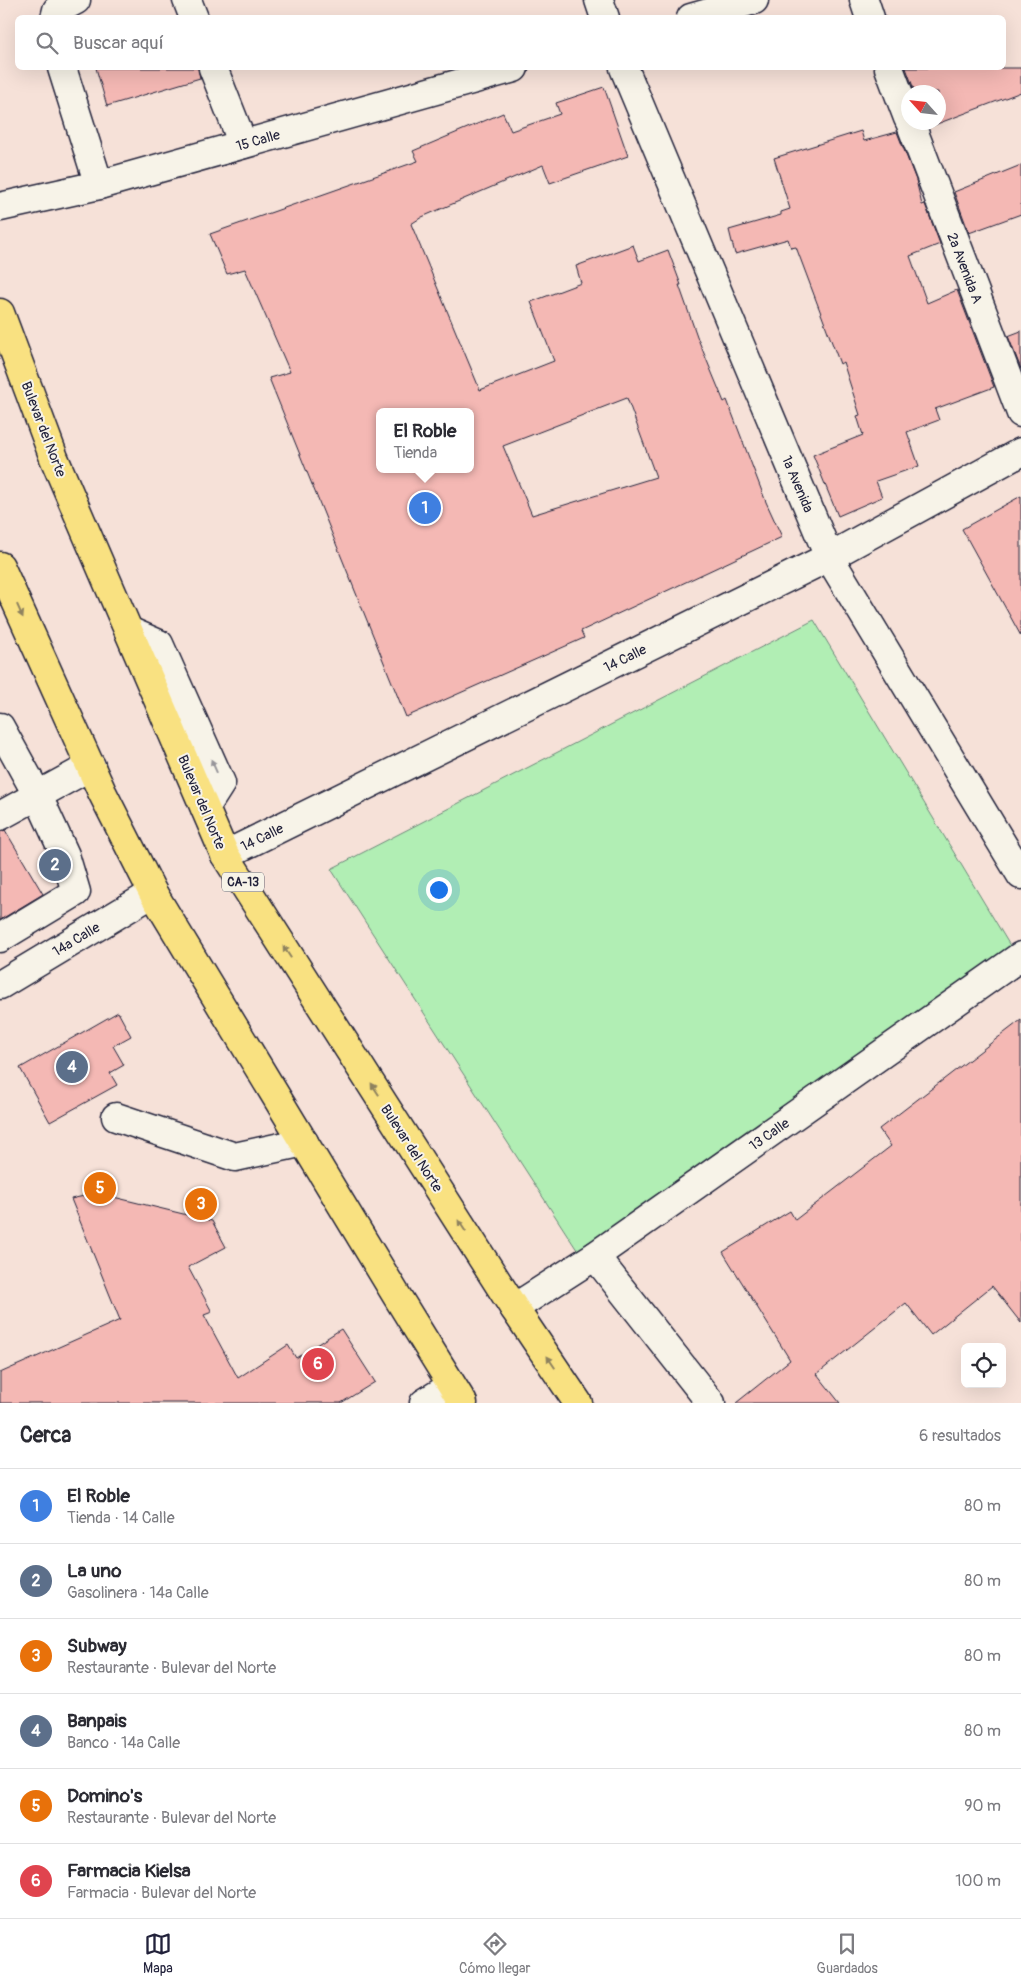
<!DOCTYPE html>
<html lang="es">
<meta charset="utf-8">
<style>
:root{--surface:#fff;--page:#f7f7f7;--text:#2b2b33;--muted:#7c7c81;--line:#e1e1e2;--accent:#22223b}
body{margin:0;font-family:Pangolin,sans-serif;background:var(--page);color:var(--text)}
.controls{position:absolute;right:15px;bottom:15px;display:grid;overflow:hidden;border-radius:8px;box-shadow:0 5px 20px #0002}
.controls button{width:45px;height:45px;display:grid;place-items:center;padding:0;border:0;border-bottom:1px solid var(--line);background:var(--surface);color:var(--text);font:25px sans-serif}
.compass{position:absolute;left:901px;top:85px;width:45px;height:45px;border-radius:50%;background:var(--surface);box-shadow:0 5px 20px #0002;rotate:297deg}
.you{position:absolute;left:438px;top:889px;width:18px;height:18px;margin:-12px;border:4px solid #fff;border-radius:50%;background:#1a73e8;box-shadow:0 0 0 8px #1a73e833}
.badge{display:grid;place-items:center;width:32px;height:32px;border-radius:50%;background:var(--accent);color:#fff;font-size:16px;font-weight:700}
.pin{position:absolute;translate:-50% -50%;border:2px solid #fff;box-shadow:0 1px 5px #0006}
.popup{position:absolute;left:376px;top:408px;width:98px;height:65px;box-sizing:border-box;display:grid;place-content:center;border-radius:8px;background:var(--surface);filter:drop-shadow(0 1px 4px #0005);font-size:16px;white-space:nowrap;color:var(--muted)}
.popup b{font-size:19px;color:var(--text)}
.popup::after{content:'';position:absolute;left:50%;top:100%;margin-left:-10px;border:10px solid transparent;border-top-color:var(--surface)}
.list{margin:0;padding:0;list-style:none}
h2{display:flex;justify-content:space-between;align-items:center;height:65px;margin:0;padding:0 20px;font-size:21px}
h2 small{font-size:16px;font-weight:400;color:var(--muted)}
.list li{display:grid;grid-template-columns:32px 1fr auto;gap:15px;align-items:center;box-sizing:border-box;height:75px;padding:0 20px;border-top:1px solid var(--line)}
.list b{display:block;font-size:19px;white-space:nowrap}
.list p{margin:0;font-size:16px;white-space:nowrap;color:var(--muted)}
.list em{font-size:16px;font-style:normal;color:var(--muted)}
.icon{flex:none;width:28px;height:28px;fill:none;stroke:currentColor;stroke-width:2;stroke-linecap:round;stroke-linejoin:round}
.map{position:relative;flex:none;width:1021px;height:1403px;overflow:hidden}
.search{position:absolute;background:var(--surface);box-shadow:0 5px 20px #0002;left:15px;right:15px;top:15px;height:55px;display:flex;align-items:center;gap:12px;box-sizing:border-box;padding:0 18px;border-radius:8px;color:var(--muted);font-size:19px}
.sheet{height:515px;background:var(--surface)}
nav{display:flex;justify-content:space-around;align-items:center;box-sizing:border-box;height:70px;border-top:1px solid var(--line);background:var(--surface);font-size:14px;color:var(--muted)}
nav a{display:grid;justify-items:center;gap:2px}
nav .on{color:var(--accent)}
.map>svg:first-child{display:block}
.green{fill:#b1eeb4;stroke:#6a8878}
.building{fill:#f4b8b4;stroke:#22223b;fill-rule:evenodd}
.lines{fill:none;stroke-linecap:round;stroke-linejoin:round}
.minor-casing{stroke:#22223b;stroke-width:31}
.highway-casing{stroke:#22223b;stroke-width:31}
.minor{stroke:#f7f3e8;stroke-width:28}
.highway{stroke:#f9e181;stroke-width:28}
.oneway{fill:#8e825e}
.oneway2{fill:#97959a}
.labels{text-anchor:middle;stroke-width:4;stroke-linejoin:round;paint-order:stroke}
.shield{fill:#f7f3e8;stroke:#62616f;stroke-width:1}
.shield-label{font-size:12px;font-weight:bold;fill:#22223b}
.street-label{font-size:14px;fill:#22223b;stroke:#f7f3e8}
</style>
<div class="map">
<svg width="1021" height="1403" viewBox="0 0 1021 1403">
<rect width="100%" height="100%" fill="#f6e1d8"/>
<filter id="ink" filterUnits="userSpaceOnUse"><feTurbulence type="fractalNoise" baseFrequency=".02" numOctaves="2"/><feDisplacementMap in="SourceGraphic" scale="10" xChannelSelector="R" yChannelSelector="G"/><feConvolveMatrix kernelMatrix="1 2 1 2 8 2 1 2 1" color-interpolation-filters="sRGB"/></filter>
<g filter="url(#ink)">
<path class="green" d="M814 620 1021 964 588 1267 331 869Z"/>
<g class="building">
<path d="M96 68H198L200 78 107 106Z"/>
<path d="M906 68H1021V92L929 127 927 122H938V92H915Z"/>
<path d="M604 87 628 156 550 183 543 165 422 217 411 224 480 390 554 361 531 302 581 283 576 266 633 245 639 261 668 250 681 285H679L698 339 724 402 727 400 766 502 782 537 581 631 584 638 406 717 269 378 290 372 245 269 227 274 210 234 418 161 413 151 503 113 511 131 560 114 556 103ZM627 398 656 477 532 515 503 446ZM380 412H470V469H380Z"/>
<path d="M861 131 864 141 897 132 916 180 922 205 925 204 940 244 910 256 927 303 957 290 994 387 935 409 939 420 907 432 919 466 876 481 882 497 838 516 813 455 863 435 857 416 860 415 843 362 840 364 796 247 791 248 788 239 735 254 729 230 781 215V212L790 209 774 158Z"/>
<path d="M1021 165V214L969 233 954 192Z"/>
<path d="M1021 331V369L1008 336Z"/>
<path d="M1021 496V636L962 529Z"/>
<path d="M5 830 43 894 0 920V832Z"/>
<path d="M118 1012 131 1036 113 1046 124 1065 110 1073 117 1085 50 1122 20 1068Z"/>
<path d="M1021 1020V1323L992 1286 931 1335 906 1303 817 1374 840 1403H736L790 1360 723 1252 790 1211 795 1220 891 1146 879 1129Z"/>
<path d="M97 1193 212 1221 226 1247 188 1267 212 1312 204 1315 238 1378 288 1345 296 1358 341 1329 375 1382 341 1403H0V1373L120 1320 71 1199Z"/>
</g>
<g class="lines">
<defs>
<g id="minor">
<path d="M187 0 194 18"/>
<path d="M599 0 605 18"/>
<path d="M864 0 870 18"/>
<path d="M55 18 57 10 76 0"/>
<path d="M691 18 754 0"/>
<path d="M62 68 99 185"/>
<path d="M213 68 243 144"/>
<path d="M624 68 829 557 1021 875"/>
<path d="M889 68 908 118"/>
<path d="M910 122 1021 413"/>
<path d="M0 207 99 185 514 68"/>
<path d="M129 631 159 644 221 783 205 808"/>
<path d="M0 727 38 796 65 855 76 892 0 938"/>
<path d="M0 816 91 766"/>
<path d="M225 855 829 557 1021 452"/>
<path d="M0 985 153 893"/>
<path d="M116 1117 235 1157 304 1142"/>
<path d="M595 1256 711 1403"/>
<path d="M514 1308 595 1256 1021 956"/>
<path d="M424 1403 451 1386"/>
</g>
<g id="highway">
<path d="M0 313 54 458 225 855 514 1308 578 1403"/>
<path d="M0 566 102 792 153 893 395 1293 463 1403"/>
</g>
</defs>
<use href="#minor" class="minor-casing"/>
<use href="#highway" class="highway-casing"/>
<use href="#minor" class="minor"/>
<use href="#highway" class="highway"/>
</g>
<defs><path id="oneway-solid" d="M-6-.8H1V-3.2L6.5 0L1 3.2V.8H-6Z" transform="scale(1.25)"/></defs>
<g class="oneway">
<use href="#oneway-solid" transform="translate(20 611) rotate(66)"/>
<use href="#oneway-solid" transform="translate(287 952) rotate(-123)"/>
<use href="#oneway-solid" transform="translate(375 1089) rotate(-123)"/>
<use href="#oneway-solid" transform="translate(462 1226) rotate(-123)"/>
<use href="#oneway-solid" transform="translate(551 1362) rotate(-124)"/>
</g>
<use class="oneway2" href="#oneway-solid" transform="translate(214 766) rotate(-114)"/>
</g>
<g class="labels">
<rect class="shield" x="222" y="872.5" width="42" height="19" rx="4"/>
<g class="shield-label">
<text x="243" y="886">CA-13</text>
</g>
<g class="street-label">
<text transform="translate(258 140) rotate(-16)" y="5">15 Calle</text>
<text transform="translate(965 268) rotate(69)" y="5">2a Avenida A</text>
<text transform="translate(44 429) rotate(69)" y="5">Bulevar del Norte</text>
<text transform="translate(798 484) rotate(67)" y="5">1a Avenida</text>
<text transform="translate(625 658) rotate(-26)" y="5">14 Calle</text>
<text transform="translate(202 802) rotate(67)" y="5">Bulevar del Norte</text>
<text transform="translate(262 837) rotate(-26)" y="5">14 Calle</text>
<text transform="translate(76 939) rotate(-31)" y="5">14a Calle</text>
<text transform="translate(769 1134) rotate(-35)" y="5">13 Calle</text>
<text transform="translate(412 1148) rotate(57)" y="5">Bulevar del Norte</text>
</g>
</g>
</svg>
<div class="controls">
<button><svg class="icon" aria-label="locate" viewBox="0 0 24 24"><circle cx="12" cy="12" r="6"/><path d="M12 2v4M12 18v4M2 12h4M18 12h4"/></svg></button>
</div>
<svg class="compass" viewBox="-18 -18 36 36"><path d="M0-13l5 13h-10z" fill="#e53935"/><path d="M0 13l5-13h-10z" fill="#7c7c81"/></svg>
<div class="you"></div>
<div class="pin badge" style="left:425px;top:508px;background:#3f7fe0">1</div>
<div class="popup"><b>El Roble</b>Tienda</div>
<div class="pin badge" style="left:55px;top:865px;background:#5c6f8a">2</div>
<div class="pin badge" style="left:201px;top:1204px;background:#e8710a">3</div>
<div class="pin badge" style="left:72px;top:1067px;background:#5c6f8a">4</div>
<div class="pin badge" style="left:100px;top:1188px;background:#e8710a">5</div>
<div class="pin badge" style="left:318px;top:1364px;background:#e0444e">6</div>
<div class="search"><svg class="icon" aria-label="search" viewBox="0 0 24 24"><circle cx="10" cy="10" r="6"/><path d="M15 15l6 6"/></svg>Buscar aquí</div>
</div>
<section class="sheet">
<h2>Cerca<small>6 resultados</small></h2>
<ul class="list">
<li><span class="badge" style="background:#3f7fe0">1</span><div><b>El Roble</b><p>Tienda · 14 Calle</p></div><em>80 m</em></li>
<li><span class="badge" style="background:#5c6f8a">2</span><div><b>La uno</b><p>Gasolinera · 14a Calle</p></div><em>80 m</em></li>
<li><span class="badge" style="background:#e8710a">3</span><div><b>Subway</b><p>Restaurante · Bulevar del Norte</p></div><em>80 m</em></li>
<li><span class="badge" style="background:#5c6f8a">4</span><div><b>Banpais</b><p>Banco · 14a Calle</p></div><em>80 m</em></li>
<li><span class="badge" style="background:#e8710a">5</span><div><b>Domino's</b><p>Restaurante · Bulevar del Norte</p></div><em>90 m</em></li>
<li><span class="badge" style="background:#e0444e">6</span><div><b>Farmacia Kielsa</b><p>Farmacia · Bulevar del Norte</p></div><em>100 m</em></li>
</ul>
</section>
<nav>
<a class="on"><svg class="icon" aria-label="map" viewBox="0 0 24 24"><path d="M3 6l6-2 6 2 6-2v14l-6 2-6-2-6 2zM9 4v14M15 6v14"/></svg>Mapa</a>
<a><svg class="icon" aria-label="directions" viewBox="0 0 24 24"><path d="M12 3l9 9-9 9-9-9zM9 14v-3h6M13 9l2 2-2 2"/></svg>Cómo llegar</a>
<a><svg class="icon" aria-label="saved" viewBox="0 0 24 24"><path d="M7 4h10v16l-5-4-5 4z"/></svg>Guardados</a>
</nav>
